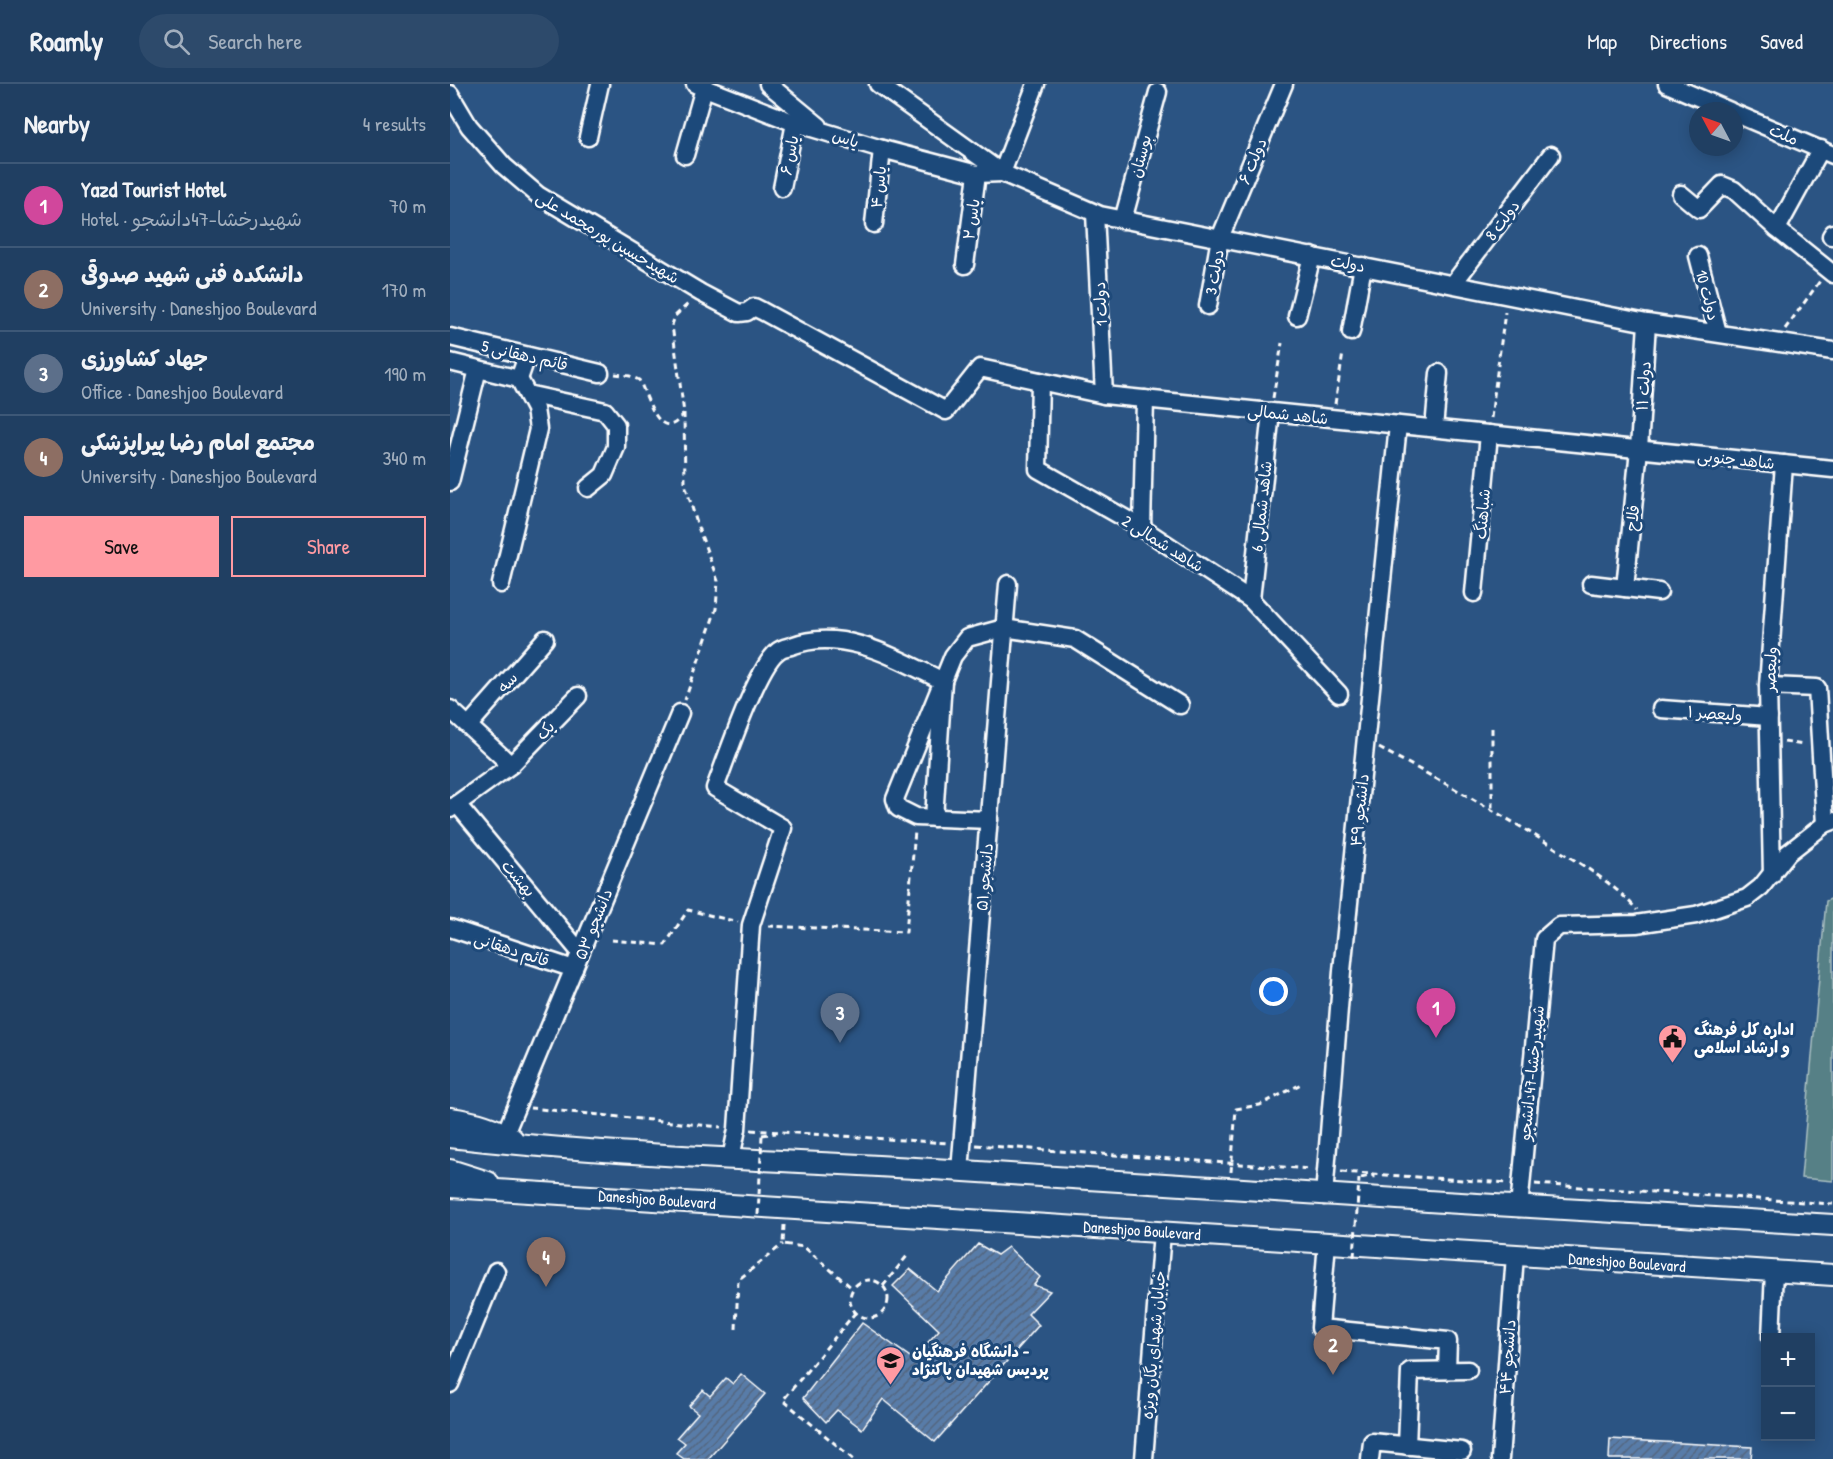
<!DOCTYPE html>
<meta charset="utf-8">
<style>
:root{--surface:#203f62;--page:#2d4a6b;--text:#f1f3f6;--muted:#a2afbe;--line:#3d5877;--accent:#ff9aa2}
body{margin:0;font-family:"Patrick Hand","Playpen Sans Arabic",sans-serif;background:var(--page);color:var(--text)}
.controls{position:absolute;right:18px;bottom:18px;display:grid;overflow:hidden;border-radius:0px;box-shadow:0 3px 15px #0003}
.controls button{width:54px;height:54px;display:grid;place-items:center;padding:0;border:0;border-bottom:2px solid var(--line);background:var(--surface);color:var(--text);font:30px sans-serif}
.compass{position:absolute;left:1239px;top:18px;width:54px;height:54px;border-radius:50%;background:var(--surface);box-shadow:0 3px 15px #0003;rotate:311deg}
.you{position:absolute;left:824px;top:908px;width:21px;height:21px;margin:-15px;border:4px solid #fff;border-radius:50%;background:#1a73e8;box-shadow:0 0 0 9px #1a73e833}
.badge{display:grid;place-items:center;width:39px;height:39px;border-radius:50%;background:var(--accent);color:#fff;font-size:20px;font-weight:700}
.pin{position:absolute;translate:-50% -50px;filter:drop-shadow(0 2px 3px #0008)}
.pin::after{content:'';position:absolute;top:32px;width:21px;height:18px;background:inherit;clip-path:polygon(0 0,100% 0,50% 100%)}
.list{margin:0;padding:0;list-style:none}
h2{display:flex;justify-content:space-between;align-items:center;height:78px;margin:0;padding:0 24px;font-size:26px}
h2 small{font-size:20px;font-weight:400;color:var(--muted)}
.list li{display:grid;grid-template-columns:39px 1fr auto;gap:18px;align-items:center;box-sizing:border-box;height:84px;padding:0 24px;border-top:2px solid var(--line)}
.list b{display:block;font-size:22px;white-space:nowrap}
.list p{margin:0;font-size:20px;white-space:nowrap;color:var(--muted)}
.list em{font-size:20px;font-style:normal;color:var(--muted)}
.actions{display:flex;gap:12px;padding:18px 24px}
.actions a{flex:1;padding:14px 0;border:2px solid var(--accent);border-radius:0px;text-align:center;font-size:21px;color:var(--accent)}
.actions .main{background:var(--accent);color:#111}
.icon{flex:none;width:33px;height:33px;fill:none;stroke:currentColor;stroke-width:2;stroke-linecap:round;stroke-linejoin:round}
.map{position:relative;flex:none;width:1383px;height:1375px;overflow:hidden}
header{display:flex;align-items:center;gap:36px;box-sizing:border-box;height:84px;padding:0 30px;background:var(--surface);border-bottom:2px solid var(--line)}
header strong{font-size:28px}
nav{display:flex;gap:33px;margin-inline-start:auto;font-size:21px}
.search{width:420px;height:54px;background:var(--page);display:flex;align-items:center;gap:15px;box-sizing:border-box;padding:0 21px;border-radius:33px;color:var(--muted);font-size:22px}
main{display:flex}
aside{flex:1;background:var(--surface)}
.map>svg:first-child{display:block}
.grass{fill:#578086;stroke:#abc0c2;stroke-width:1.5}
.building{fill:url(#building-hatch);stroke:#fff;stroke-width:1.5}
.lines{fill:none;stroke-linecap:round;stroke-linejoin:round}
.minor-casing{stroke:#fff;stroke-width:21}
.major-casing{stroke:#fff;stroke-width:24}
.path{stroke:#fff;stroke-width:3;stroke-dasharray:6 4.5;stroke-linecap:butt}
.minor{stroke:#1f4a7a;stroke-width:16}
.major{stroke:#1f4a7a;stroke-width:20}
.path-bridge{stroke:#fff;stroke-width:3;stroke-dasharray:6 4.5;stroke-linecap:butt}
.labels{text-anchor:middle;stroke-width:6;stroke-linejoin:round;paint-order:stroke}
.street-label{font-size:16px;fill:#fff;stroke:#1f4a7a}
.poi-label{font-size:16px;font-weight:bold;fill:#fff;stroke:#1f4a7a;text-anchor:start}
</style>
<header>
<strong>Roamly</strong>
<div class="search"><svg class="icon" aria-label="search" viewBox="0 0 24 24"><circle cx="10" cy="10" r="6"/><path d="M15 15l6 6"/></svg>Search here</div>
<nav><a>Map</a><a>Directions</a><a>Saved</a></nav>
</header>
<main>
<aside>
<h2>Nearby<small>4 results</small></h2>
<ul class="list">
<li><span class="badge" style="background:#d1479c">1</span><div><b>Yazd Tourist Hotel</b><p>Hotel · شهیدرخشا-47دانشجو</p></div><em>70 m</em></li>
<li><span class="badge" style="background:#8d6e63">2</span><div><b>دانشکده فنی شهید صدوقی</b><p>University · Daneshjoo Boulevard</p></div><em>170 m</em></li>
<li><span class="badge" style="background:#5c6f8a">3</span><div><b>جهاد کشاورزی</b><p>Office · Daneshjoo Boulevard</p></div><em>190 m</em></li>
<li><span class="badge" style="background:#8d6e63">4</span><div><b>مجتمع امام رضا پیراپزشکی</b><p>University · Daneshjoo Boulevard</p></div><em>340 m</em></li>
</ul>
<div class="actions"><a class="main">Save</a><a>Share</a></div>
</aside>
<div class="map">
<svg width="1383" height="1375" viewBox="0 0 1383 1375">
<defs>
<pattern id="building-hatch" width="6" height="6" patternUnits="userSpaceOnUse" patternTransform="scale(1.5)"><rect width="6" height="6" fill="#597ca8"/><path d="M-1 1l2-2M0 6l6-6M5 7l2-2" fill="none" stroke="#53667f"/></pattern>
</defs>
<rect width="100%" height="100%" fill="#2b5483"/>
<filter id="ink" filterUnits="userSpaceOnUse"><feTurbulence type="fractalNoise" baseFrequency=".0167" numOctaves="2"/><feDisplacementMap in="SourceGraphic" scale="12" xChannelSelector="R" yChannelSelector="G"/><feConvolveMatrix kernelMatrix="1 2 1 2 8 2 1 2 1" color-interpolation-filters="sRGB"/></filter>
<g filter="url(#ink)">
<path class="grass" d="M1383 814V1097L1351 1094 1376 817Z"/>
<g class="building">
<path d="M528 1160 547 1171 558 1163 590 1193 584 1201 600 1207 578 1230 589 1241 485 1358 433 1315 412 1345 387 1326 376 1338 353 1314 412 1239 463 1275 489 1246 443 1202 460 1185 487 1207Z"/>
<path d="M291 1290 315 1310 258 1375H234L226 1369 235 1359 227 1353 248 1329 239 1322 253 1306 260 1312 276 1294 283 1300Z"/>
<path d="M1160 1355 1302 1363 1301 1375H1159Z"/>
</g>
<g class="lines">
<defs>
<g id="minor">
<path d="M245 0 345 39 432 65 527 90 552 89 586 0"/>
<path d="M318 0 369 42"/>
<path d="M428 0 552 89 650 131 1197 239 1383 267"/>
<path d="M1217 0 1280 27"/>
<path d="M0 10 19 42 54 82 88 111 251 209 289 229 297 228 304 223 312 227 496 327 530 284 654 311 1383 385"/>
<path d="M1284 29 1383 71"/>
<path d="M138 53 150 0"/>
<path d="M235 71 254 4"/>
<path d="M332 104 345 39"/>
<path d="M1231 110 1249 125 1272 101 1284 106 1327 145 1383 190"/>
<path d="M645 129 654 311"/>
<path d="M673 136 708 8"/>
<path d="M424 140 432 65"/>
<path d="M1327 145 1371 65"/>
<path d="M1381 152 1383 149"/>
<path d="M1248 172 1268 249"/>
<path d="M515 181 527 90"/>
<path d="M1003 200 1101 71"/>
<path d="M758 222 770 154 834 0"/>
<path d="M847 232 862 172"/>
<path d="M901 248 913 182"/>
<path d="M0 253 150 289"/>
<path d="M0 278 69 295 77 272"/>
<path d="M590 297 588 385 692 444 801 516 889 610"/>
<path d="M77 310 155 327 166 341V363L154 391 138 404"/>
<path d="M984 344 989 289"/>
<path d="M0 398 28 285"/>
<path d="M692 444 695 315"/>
<path d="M51 500 88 345 85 325 69 295"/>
<path d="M1141 500 1209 508"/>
<path d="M1175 504 1189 365 1197 239"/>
<path d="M1024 509 1039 350"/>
<path d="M801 516 821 328"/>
<path d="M1318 602 1367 604 1375 740"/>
<path d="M0 625 61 681"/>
<path d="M1211 625 1319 633"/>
<path d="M19 641 95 555"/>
<path d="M7 720 130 868"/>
<path d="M0 725 61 681 128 612"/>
<path d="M539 736 466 733 448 724 445 715 503 572 517 554 554 544 625 555 730 621"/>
<path d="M1322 791 1318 602 1334 380"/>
<path d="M0 844 124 885"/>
<path d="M55 1050 230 629"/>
<path d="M281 1074 287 1045 301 841 333 744 265 704C276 676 307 582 328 567 331 564 337 563 341 562 393 542 447 575 493 597L484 734"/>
<path d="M510 1087 558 500"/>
<path d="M874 1112 892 887 948 341"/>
<path d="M1069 1124 1094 855 1109 842 1186 840 1246 831 1297 814 1311 803 1338 769 1375 740 1383 737"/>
<path d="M877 1158 870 1244 998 1257 997 1286"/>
<path d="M1321 1254 1324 1187"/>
<path d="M0 1300 46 1187"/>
<path d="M957 1362 960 1287 1018 1286"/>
<path d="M694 1375 712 1148"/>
<path d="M920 1375 922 1358 1012 1367"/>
<path d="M1050 1375 1065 1171"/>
</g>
<g id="major">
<path d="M0 1034C22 1037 45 1043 63 1055"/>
<path d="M0 1053C171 1073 343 1076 514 1087 804 1106 1093 1125 1383 1141"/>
<path d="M0 1086 38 1098"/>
<path d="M0 1103 1383 1191"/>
</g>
</defs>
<use href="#minor" class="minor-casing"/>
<use href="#major" class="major-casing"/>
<g class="path">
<path d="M1335 245 1370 197"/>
<path d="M165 290 180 292 189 296C198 312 210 364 234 329L222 241 225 232 238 220"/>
<path d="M823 314 832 259"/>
<path d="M885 320 893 269"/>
<path d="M234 329 235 400 248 443 268 497 266 525 235 616"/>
<path d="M1041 334 1055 228"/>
<path d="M1042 644V725"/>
<path d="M1334 658 1354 661"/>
<path d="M929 664C988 695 1046 727 1102 762 1132 781 1164 799 1187 826"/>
<path d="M318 842 456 848 465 747"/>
<path d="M161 856 215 861 238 826 288 838"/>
<path d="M80 1024 271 1043"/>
<path d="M301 1046 498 1059"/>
<path d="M312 1051 326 1049"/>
<path d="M526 1061 860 1085"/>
<path d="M781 1088 786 1025 810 1021 853 999"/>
<path d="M891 1088 1058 1099"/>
<path d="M911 1094 924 1091V1098"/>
<path d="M1085 1100 1383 1120"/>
<path d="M334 1141 333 1160 354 1163 402 1204"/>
<circle cx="419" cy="1215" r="19"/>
<path d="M433 1202 457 1172"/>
<path d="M286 1245 288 1196 333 1160"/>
<path d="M403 1375 333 1316 405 1229"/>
</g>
<use href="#minor" class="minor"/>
<use href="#major" class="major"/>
<g class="path-bridge">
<path d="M308 1131 312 1051"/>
<path d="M904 1173 909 1095"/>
</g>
</g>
</g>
<defs>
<symbol id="civic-pin" viewBox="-11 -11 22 30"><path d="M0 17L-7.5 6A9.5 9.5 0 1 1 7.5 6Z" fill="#ff9aa2" stroke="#1f4a7a"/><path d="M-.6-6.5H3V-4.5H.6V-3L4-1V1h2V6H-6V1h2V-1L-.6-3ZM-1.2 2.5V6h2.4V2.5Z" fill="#111"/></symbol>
<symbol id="university-pin" viewBox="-11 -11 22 30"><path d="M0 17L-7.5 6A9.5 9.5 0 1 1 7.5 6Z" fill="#ff9aa2" stroke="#1f4a7a"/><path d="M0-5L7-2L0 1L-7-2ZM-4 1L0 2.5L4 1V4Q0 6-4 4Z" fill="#111"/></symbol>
</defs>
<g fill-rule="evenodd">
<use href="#civic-pin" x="1206" y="938" width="33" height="45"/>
<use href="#university-pin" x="424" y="1260" width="33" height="45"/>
</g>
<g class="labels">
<g class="street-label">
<text transform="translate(1334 50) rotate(23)" y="6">ملت</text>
<text transform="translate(396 54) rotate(18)" y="6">یاس</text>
<text transform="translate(339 71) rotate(-79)" y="6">یاس ۶</text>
<text transform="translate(690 72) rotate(-75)" y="6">بوستان</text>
<text transform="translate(802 77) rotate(-67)" y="6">دولت ۶</text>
<text transform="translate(428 103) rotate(-84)" y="6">یاس ۴</text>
<text transform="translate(521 135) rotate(-82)" y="6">یاس ۲</text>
<text transform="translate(1052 136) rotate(-53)" y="6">دولت 8</text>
<text transform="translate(158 153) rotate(31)" y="6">شهیدحسین پورمحمد علی</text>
<text transform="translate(898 179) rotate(11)" y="6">دولت</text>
<text transform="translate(764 188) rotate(-80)" y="6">دولت 3</text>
<text transform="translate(1258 211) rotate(75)" y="6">دولت 10</text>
<text transform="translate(650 220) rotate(-93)" y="6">دولت 1</text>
<text transform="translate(75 271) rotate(13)" y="6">قائم دهقانی 5</text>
<text transform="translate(1193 302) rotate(-86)" y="6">دولت ۱۱</text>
<text transform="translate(838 330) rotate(6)" y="6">شاهد شمالی</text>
<text transform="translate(1286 375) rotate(6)" y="6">شاهد جنوبی</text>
<text transform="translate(811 422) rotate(-84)" y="6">شاهد شمالی 6</text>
<text transform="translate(1032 430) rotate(-85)" y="6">شباهنگ</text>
<text transform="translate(1182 434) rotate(-84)" y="6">فلاح</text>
<text transform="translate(713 459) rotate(32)" y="6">شاهد شمالی 2</text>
<text transform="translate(1320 585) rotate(-87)" y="6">ولیعصر</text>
<text transform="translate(57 598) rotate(-48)" y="6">سه</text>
<text transform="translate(1265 629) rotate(4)" y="6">ولیعصر ۱</text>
<text transform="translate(95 646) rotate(-46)" y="6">یک</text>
<text transform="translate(909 726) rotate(-84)" y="6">دانشجو ۴۹</text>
<text transform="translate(534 793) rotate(-85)" y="6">دانشجو ۵۱</text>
<text transform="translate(69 794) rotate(50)" y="6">بهشت</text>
<text transform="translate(143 840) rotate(-68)" y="6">دانشجو ۵۳</text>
<text transform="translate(62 865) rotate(18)" y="6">قائم دهقانی</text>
<text transform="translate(1081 989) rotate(-84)" y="6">شهیدرخشا-47دانشجو</text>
<text transform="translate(207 1115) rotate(4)" y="6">Daneshjoo Boulevard</text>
<text transform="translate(692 1146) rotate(4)" y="6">Daneshjoo Boulevard</text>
<text transform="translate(1177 1178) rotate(4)" y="6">Daneshjoo Boulevard</text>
<text transform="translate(703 1261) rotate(-85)" y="6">خیابان شهدای یگان ویژه</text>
<text transform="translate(1057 1273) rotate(-86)" y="6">دانشجو ۴۴</text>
</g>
<g class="poi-label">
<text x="1244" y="951">اداره کل فرهنگ<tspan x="1244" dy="18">و ارشاد اسلامی</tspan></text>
<text x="462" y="1273">دانشگاه فرهنگیان -<tspan x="462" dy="18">پردیس شهیدان پاکنژاد</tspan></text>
</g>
</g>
</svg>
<div class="controls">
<button>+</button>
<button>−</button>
</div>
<svg class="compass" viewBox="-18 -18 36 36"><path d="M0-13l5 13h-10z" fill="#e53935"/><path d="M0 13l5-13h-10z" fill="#a2afbe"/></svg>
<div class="you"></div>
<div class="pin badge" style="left:986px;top:954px;background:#d1479c">1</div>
<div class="pin badge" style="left:883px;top:1291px;background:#8d6e63">2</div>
<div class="pin badge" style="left:390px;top:959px;background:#5c6f8a">3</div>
<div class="pin badge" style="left:96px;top:1203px;background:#8d6e63">4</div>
</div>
</main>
